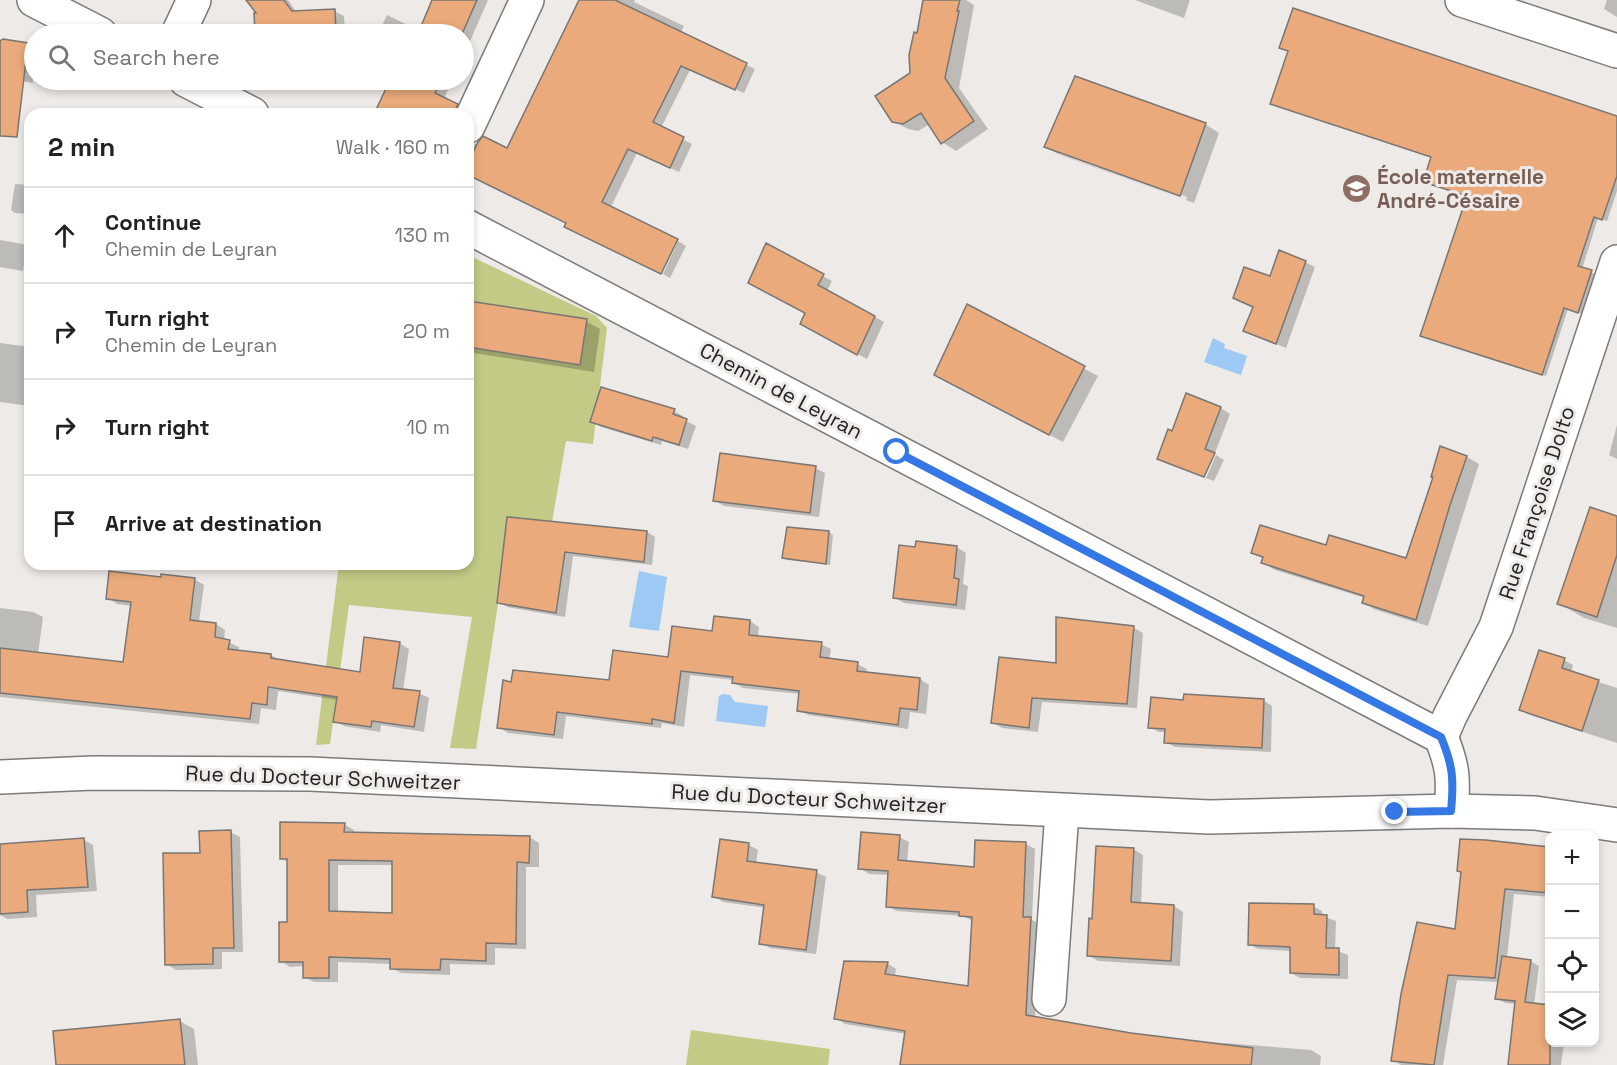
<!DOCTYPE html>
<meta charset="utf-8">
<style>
:root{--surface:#fff;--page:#f6f6f6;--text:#222;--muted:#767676;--line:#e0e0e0}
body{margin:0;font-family:"Space Grotesk",sans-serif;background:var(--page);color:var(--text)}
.controls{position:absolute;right:18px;bottom:18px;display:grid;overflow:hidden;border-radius:12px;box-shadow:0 3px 9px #0003}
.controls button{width:54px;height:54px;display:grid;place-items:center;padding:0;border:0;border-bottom:2px solid var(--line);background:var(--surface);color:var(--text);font:30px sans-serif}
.stop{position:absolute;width:18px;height:18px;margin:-14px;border:4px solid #3477e5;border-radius:50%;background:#fff}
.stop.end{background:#3477e5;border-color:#fff;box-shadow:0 2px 6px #0008}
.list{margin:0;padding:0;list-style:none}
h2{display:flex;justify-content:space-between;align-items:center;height:78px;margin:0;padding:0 24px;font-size:26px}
h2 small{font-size:20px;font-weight:400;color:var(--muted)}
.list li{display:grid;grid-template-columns:39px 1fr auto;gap:18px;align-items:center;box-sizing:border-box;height:96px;padding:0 24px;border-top:2px solid var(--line)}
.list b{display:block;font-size:22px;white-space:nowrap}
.list p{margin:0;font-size:20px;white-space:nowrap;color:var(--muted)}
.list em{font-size:20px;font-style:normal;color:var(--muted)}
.icon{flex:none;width:33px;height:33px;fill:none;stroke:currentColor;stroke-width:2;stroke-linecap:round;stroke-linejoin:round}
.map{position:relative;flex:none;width:1617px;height:1065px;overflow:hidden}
.search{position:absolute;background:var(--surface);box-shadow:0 3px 9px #0003;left:24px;top:24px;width:450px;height:66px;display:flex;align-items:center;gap:15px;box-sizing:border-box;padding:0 21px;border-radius:33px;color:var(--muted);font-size:22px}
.panel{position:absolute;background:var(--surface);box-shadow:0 3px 9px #0003;left:24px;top:108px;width:450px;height:462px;border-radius:18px}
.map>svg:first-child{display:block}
.green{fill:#c2ca86}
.water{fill:#9dc9f5}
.shadow{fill:#0003;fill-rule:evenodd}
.building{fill:#eaaa7b;stroke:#797673;stroke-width:1.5;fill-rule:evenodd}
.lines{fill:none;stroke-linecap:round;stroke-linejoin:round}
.minor-casing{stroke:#7d7a78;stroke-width:36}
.minor{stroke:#fff;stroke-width:33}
.route{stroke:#3477e5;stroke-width:8}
.labels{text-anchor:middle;stroke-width:6;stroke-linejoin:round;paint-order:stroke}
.education-label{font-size:21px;font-weight:bold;fill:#785e54;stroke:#edeae7;text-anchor:start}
.street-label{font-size:21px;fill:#242322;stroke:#edeae7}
</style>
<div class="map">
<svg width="1617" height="1065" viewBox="0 0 1617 1065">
<rect width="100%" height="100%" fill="#edeae7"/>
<g class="green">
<path d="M468 255 596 316 607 328 593 444 566 441 552 522 511 518 476 749 450 748 472 617 349 605 330 744 316 745 339 564H468Z"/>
<path d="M691 1030 830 1049 828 1065H686Z"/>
</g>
<g class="water">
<path d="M1213 338 1225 344 1224 348 1247 356 1241 375 1204 362Z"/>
<path d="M639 571 667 577 659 631 629 627Z"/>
<path d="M723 694 730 695 735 702 768 706 765 727 716 721 719 696Z"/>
</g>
<g class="shadow">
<path d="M250 0H288L297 13 334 11 344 16 345 34H261L266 25Z"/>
<path d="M434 0H488L464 55V34H378L387 15 420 31Z"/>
<path d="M580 0H635L634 2 684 26 681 32 755 69 744 93 690 70 661 128 692 144 679 172 637 153 611 207 567 223 468 174V146L479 143 508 150Z"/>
<path d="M925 0H966L974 5 959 88 988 129 956 151 942 142 930 124 918 131 908 129 893 121 911 74Z"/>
<path d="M1135 0H1190L1184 18Z"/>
<path d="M1607 0H1617V17L1604 9Z"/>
<path d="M0 41 28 44 34 48 33 83 15 80 0 90Z"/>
<path d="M392 80H452L444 99 465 110 464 114H376Z"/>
<path d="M1276 106 1617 118V191L1607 221 1598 218 1582 269 1595 274 1582 314 1568 309 1546 376 1427 338 1468 197 1429 184 1433 158Z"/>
<path d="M1205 124 1219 133 1194 203 1060 155 1046 147ZM1059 151 1187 197 1186 200 1059 154Z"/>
<path d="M15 184 30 185V214L15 213 11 210Z"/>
<path d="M0 240 23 244 27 246 23 271 0 267Z"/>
<path d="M678 241 686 246 670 278 663 274Z"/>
<path d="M767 245 832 281 827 291 884 322 867 359 802 324 807 313Z"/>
<path d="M1305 262 1315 267 1286 348 1245 331 1254 307 1235 298Z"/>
<path d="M468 302 586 321 600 329 594 372 468 352Z"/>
<path d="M967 306 1098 376 1063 442 950 382Z"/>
<path d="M0 343 30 347V406L0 402Z"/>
<path d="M1221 408 1230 414 1215 453H1213L1203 477 1159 458 1173 433Z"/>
<path d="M674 411 683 416 682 419 696 426 688 449 662 441 661 445 601 427 592 421Z"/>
<path d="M1617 425V459L1609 455Z"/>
<path d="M1441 448 1467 457 1479 464 1428 626 1376 610 1363 603 1365 598 1275 570 1263 563 1264 559 1253 553 1327 547 1407 560 1435 477Z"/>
<path d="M1216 455 1224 460 1214 481 1206 478Z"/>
<path d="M815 468 825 473 819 517 724 506 714 500Z"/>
<path d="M1617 518V628L1584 618 1559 603Z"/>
<path d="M509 519 647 532 655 537 652 565 573 556 565 617 507 607 498 602Z"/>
<path d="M829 532 833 535 830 565 788 560 784 558Z"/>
<path d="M956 547 966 553 963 584 968 586 965 610 904 603 895 598 917 549Z"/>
<path d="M162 578 194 579 204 585 199 622 216 624 225 630 224 640 239 647 238 652 271 655 281 661 361 673 399 643 409 649 403 691 419 693 429 698 424 732 381 725 380 732 344 726 335 721 338 700 278 691 276 710 261 708 259 724 0 697V608L33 612 43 617 38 654 124 663 132 606 117 604 108 598Z"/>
<path d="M715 618 750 621 759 627 758 637 821 644 831 649 829 660 857 664 867 669 866 674 920 679 929 685 926 714 910 712 908 729 808 715 799 710 800 694 743 688 734 683V680L690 675 684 727 662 723 661 728 566 716 563 739 508 733 499 727 513 683 610 682 669 659 714 632Z"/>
<path d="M1134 628 1143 633 1137 708 1042 702 1038 732 1002 728 992 722 1057 665Z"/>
<path d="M1564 660 1573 665 1571 673 1617 688V743L1530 715 1521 710Z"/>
<path d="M1263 700 1272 706 1271 752 1175 747 1166 742V732H1159L1150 727 1185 702Z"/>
<path d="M344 824 354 830V834L529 837 539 843V867H526V949L495 948V965L450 964V975L401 973 392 968V964L338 962V982H314L304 977V966L290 967 281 961 289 924V863L281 858ZM338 865H393V914L338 913Z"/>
<path d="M230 832 240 837 243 952H222V969L176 970 166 964 201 854Z"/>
<path d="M899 837 909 842 907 863 975 868 1026 844 1035 849 1032 920 1040 924 1035 1018 1131 1034 1224 1046V1043L1311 1050 1321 1056 1320 1065H901L906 1034 845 1024 836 1018 887 963 896 969 895 977 969 988 973 921 963 916 897 911 887 906 890 875 869 874 860 868Z"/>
<path d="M84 840 93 845 97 891 36 895 37 917 7 919 0 915V845Z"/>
<path d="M749 845 758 850 756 864 816 872 826 877 816 954 770 948 761 943 765 908 723 902 714 896Z"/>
<path d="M1133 849 1143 855 1141 904 1174 906 1183 912 1180 966 1098 961 1088 955 1093 920Z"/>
<path d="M1550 849V897L1514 894 1507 958 1530 961 1539 966 1534 1005 1550 1042H1564L1561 1065H1509L1516 1004 1505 1003 1497 998 1499 982 1457 980 1443 1065H1401L1393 1060 1456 931Z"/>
<path d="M1313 906 1322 911V916L1336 921 1335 950 1348 955V979L1300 978 1291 973V951L1258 949 1249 944Z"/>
<path d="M180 1021 194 1029 198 1065H57Z"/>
</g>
<g class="building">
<path d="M246 0H284L292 11 335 9 336 34H255L254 13H256Z"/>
<path d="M432 0H477L462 34H426L419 31Z"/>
<path d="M579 0H615L747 63 735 90 681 66 653 122 684 137 670 168 628 149 602 202 678 239 661 274 564 227 566 223 468 175V163L478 142 483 136 507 148Z"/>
<path d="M923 0H960L957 11H959L945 78 974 121 941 144 921 113 903 124 892 122 875 96 910 73 909 55 914 32 917 33Z"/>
<path d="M1293 8 1617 116V176L1602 220 1594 217 1578 266 1592 270 1578 313 1564 308 1542 375 1420 336 1467 196 1423 182 1431 157 1270 104 1288 51 1279 48Z"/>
<path d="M3 39 28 43 17 137 0 136V41Z"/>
<path d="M1075 76 1206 123 1180 196 1044 147Z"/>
<path d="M390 80H442L435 93 458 104 453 114H374Z"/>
<path d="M766 243 824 274 818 285 875 316 857 355 800 324 805 313 748 283Z"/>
<path d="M1279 250 1306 261 1276 344 1243 331 1253 307 1233 298 1244 267 1270 276Z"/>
<path d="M468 301 587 319 580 365 468 347Z"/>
<path d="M967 304 1085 366 1049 435 934 375Z"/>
<path d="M601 387 675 409 673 414 687 419 679 445 653 437 652 441 590 422Z"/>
<path d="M1186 393 1221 407 1205 449 1215 453 1204 477 1157 459 1168 429 1172 431Z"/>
<path d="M1440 446 1467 456 1450 505 1416 620 1362 603 1364 596 1261 563 1263 557 1251 553 1260 525 1326 545 1329 535 1406 558 1433 477H1431Z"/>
<path d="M720 453 816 466 810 513 713 501Z"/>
<path d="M1590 507 1617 516V555L1597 617 1557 604Z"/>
<path d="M507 517 647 531 644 562 565 552 556 613 497 603Z"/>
<path d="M787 527 829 531 826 564 782 558Z"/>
<path d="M916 541 957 546 954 578 959 579 956 605 893 598 899 545 915 547Z"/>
<path d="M109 571 161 577V574L195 578 190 620 216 623 215 637 230 640 228 649 271 654V658L360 672 364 637 400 642 393 688 420 691 414 727 372 721 371 727 333 722 337 697 268 687 267 705 252 703 250 719 0 693V648L123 662 131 602 106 599Z"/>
<path d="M714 616 750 620 749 635 822 642 820 657 858 662 857 671 920 678 917 710 900 708 898 725 797 711 799 691 732 683 733 677 681 671 674 723 652 719V724L557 712 554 735 497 728 503 680 511 682 513 670 609 680 613 650 668 657 672 626 712 631Z"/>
<path d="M1056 617 1134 626 1127 704 1032 698 1029 728 991 723 999 657 1056 663Z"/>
<path d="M1539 650 1565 658 1562 668 1599 680 1582 731 1519 710Z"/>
<path d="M1184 694 1264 699 1262 748 1164 743 1165 729 1148 728 1151 697 1183 700Z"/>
<path d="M280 822 345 823 344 832 530 836 529 863 517 862 516 944 486 943V961L441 959 440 970 390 969V959L329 957V978H303V962H279V922H287V859H280ZM329 860 392 861V913L329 911Z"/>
<path d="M231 830 234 948H213V964L165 965 163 853H200L199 831Z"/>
<path d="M861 832 900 835 898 860 974 867 975 840 1026 842 1023 917H1031L1026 1015 1131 1033 1253 1048 1251 1065H900L905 1031 834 1019 844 961 888 962 885 974 968 986 972 917 959 916V912L886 907 888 871 858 869Z"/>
<path d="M84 838 88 887 27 890 28 912 0 914V844Z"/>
<path d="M720 839 749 843 747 861 817 870 806 950 759 944 764 905 712 897Z"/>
<path d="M1460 839 1486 840 1550 847V893L1505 889 1495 978 1448 975 1434 1065 1391 1061 1401 994 1417 922 1455 929 1461 872 1457 871Z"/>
<path d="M1096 846 1134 848 1131 902 1174 905 1171 961 1087 956 1089 918 1092 919Z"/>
<path d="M1249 903 1314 904V914L1327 915 1326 948H1339V975L1290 973V947L1248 945Z"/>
<path d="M1502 956 1531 960 1525 1002 1550 1005V1065H1508L1515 1001 1495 999Z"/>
<path d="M180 1019 185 1065H56L53 1031Z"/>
</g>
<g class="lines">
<defs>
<g id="minor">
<path d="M34 0 100 34"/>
<path d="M1462 0 1617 51"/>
<path d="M178 34 194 0"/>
<path d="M186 80 252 114"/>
<path d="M468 126 527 0"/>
<path d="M468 227 1441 737C1453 766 1454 779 1451 811"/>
<path d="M1441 737 1450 716 1496 627 1617 262"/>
<path d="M0 777 93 773 310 774 1209 817 1451 811 1535 813 1617 825"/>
<path d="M1049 999 1062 811"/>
</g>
</defs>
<use href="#minor" class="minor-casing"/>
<use href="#minor" class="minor"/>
</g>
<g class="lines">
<path class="route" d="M897 452 1441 737C1453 766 1454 779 1451 811L1395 812"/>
</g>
<defs>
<symbol id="school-disc" viewBox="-11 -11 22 22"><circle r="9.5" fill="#8d6e63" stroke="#edeae7"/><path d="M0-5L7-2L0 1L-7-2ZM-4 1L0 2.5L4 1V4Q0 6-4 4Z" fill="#fff"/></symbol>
</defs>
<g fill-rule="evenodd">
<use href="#school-disc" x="1340" y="172" width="33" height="33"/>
</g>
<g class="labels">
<g class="education-label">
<text x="1377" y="184">École maternelle<tspan x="1377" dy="24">André-Césaire</tspan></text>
</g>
<g class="street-label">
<text transform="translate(781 391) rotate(28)" y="7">Chemin de Leyran</text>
<text transform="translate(1537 503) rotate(-72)" y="7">Rue Françoise Dolto</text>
<text transform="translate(323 778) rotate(2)" y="7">Rue du Docteur Schweitzer</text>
<text transform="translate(809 799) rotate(3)" y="7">Rue du Docteur Schweitzer</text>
</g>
</g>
</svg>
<div class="controls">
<button>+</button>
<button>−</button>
<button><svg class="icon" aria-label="locate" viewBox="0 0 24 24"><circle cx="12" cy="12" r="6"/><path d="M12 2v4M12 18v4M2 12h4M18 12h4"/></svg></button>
<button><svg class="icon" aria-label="layers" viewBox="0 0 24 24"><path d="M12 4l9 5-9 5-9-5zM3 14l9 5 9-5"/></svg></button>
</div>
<div class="stop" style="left:897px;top:452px"></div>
<div class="stop end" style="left:1395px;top:812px"></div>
<div class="search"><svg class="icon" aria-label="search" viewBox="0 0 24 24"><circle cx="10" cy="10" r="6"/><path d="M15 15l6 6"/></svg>Search here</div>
<section class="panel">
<h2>2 min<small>Walk · 160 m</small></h2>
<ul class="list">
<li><svg class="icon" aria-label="ahead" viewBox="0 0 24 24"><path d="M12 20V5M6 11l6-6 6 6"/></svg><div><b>Continue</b><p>Chemin de Leyran</p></div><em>130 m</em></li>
<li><svg class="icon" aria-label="right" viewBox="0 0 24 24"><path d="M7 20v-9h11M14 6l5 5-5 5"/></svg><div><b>Turn right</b><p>Chemin de Leyran</p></div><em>20 m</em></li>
<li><svg class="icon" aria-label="right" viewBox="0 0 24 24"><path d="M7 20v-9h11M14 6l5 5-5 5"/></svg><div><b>Turn right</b></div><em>10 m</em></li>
<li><svg class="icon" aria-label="arrive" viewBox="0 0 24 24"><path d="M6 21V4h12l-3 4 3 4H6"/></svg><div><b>Arrive at destination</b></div></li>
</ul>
</section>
</div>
